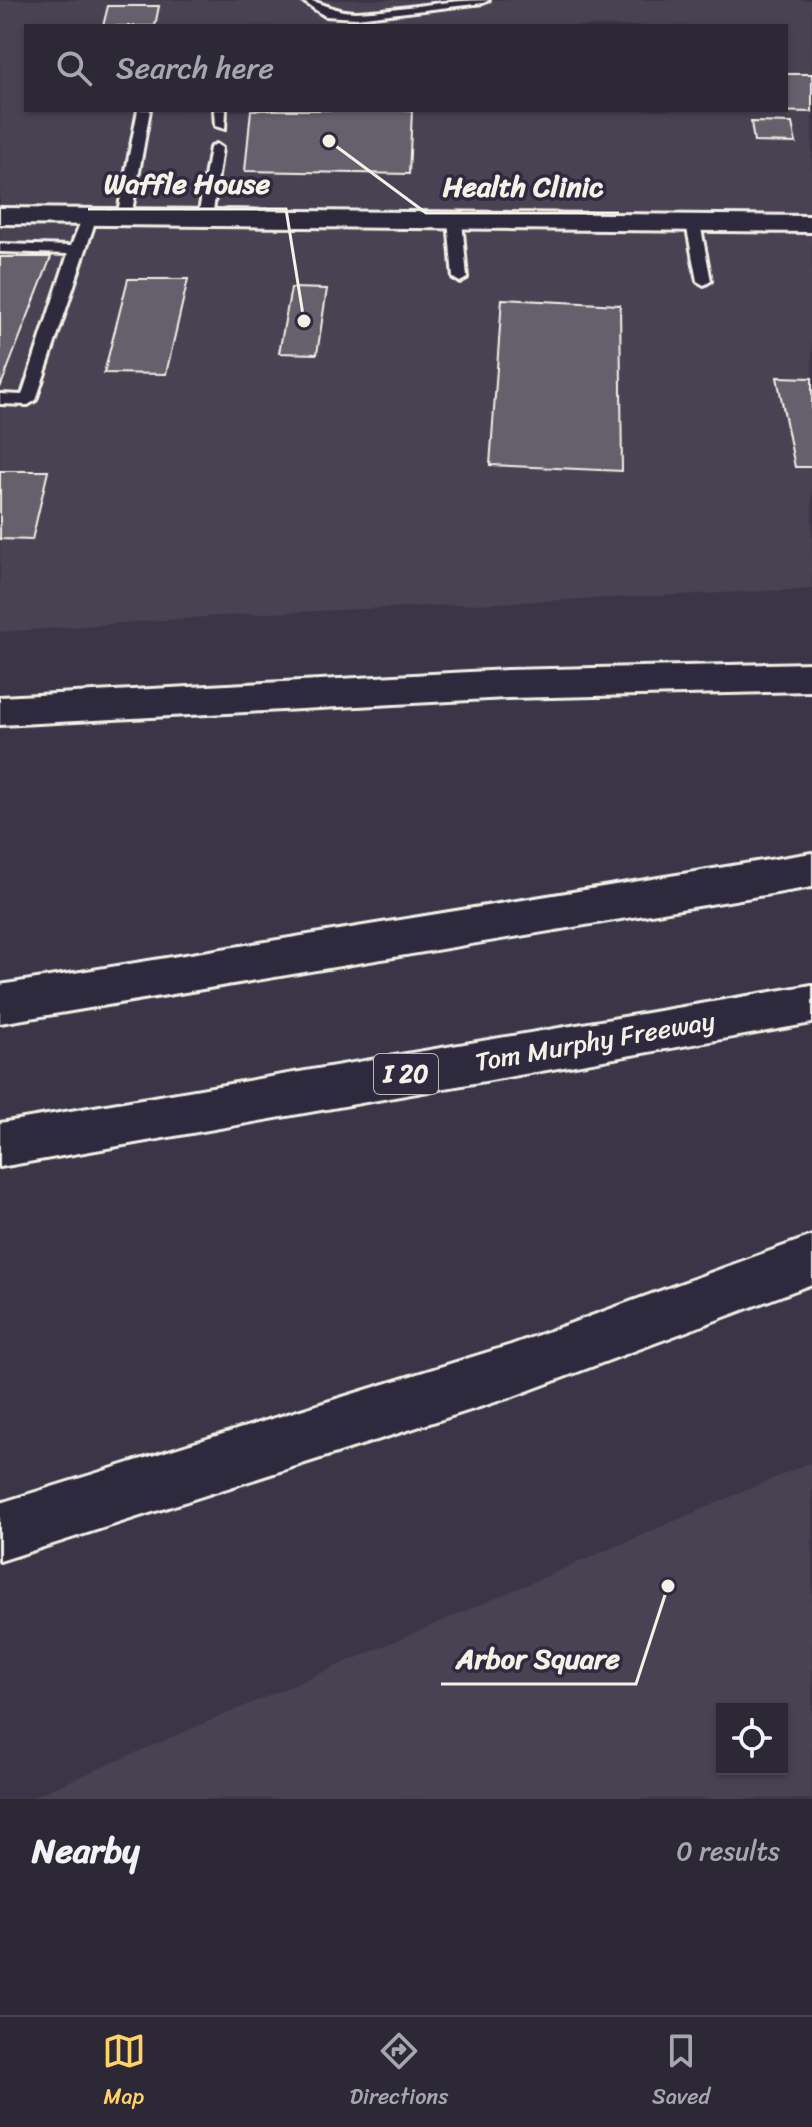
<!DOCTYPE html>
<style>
:root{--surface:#2c2835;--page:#383441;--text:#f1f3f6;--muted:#a6a6ad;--line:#484450;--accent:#ffd166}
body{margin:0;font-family:Sriracha,sans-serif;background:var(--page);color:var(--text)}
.controls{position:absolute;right:24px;bottom:24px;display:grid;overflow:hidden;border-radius:0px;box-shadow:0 2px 6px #0004}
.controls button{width:72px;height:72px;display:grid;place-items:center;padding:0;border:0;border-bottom:2px solid var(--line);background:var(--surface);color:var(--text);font:40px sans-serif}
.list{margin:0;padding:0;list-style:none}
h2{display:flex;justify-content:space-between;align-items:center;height:104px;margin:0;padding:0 32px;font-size:34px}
h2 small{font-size:26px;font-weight:400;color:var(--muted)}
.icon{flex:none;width:44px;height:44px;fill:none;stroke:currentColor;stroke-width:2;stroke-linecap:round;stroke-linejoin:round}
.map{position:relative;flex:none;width:812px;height:1799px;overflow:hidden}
.search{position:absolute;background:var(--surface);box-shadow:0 2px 6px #0004;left:24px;right:24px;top:24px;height:88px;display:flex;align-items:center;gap:20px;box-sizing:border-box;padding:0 28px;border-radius:0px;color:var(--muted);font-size:30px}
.sheet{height:216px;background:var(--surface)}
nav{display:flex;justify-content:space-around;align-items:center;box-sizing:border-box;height:112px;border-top:2px solid var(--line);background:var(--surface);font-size:22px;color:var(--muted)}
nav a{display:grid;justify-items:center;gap:4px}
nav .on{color:var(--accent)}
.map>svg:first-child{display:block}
.built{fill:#484352;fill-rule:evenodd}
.building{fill:#65616c;stroke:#f4f1e8;stroke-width:2}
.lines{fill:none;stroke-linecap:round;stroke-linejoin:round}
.service-casing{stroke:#f4f1e8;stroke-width:6}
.minor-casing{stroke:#f4f1e8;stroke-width:6}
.motorway-casing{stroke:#f4f1e8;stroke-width:6}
.service{fill:#2f2a3d;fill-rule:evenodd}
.minor{fill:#2f2a3d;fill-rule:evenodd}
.motorway{fill:#2f2a3d;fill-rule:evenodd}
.labels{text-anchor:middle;stroke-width:7;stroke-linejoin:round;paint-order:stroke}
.shield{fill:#2f2a3d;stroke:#b9b5b5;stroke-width:2}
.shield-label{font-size:24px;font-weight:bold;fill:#f4f1e8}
.street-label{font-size:26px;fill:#f4f1e8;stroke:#2f2a3d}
.leader{fill:none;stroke:#f4f1e8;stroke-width:3}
.callout-dot{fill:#f4f1e8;stroke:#2f2a3d;stroke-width:3}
.callout-label{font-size:28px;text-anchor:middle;font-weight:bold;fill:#f4f1e8;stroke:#2f2a3d;stroke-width:7;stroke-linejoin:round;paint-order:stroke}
</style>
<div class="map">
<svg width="812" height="1799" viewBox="0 0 812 1799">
<rect width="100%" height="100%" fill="#3b3647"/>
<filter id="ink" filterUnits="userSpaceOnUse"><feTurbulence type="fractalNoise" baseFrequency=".0125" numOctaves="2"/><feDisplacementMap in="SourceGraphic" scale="16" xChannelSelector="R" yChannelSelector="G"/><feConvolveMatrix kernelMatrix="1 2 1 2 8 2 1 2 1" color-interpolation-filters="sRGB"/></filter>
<g filter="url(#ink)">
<g class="built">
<path d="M0 0H812V589L247 614 0 632ZM26 26H786V110H26Z"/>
<path d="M812 1462V1799H28L56 1787ZM782 1709V1769H722V1709Z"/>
</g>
<g class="building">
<path d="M108 6H159L155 26H103Z"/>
<path d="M786 74H812V112L725 110H786Z"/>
<path d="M251 110H412L409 174 245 171Z"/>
<path d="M751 122 792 123 796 143 754 142Z"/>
<path d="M0 257H51L0 388Z"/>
<path d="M128 279H188L166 374 104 373Z"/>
<path d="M291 288 327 289 317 354 279 353Z"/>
<path d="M502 299 620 305 622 471 490 465Z"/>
<path d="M777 377 812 378V467H795Z"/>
<path d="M0 471H48L32 540 0 539Z"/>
</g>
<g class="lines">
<defs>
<g id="service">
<path d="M301 0C322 0 331 12 356 12 400 10 444 0 489 0L483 3 356 18 325 16Z"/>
<path d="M138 110H150L131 217 124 221 117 217Z"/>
<path d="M214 110H226L225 129 215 126Z"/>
<path d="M216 144 222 148 212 218 205 222 198 218 210 148Z"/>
<path d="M90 212 97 216 36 400 28 405 0 404V394L22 395 68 254 0 252V244L71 246 83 216Z"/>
<path d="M455 216 462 220 467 278 460 282 453 278 448 220Z"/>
<path d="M693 219 700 223 711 281 704 285 697 281 686 223Z"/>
</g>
<path id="minor" d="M0 208 812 216V232L0 224Z"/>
<g id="motorway">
<path d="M812 663V691L507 698 0 725V697L507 670Z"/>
<path d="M812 853V887L0 1023V985Z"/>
<path d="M812 985V1023L0 1167V1123Z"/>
<path d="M812 1236V1284L511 1397 0 1561V1503L511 1345Z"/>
</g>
</defs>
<use href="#service" class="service-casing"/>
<use href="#minor" class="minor-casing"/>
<use href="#motorway" class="motorway-casing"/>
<use href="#service" class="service"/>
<use href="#minor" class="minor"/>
<use href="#motorway" class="motorway"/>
</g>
</g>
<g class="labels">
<rect class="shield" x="374" y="1054" width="64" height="40" rx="6"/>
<g class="shield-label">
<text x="406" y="1082">I 20</text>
</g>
<g class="street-label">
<text transform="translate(595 1041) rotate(-10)" y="9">Tom Murphy Freeway</text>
</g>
</g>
<path class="leader" d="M304 321L286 209H88M329 141L426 213H619M668 1586L636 1684H441"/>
<g class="callout-dot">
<circle cx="304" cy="321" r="8"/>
<circle cx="329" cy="141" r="8"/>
<circle cx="668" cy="1586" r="8"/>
</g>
<g class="callout-label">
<text x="187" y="193">Waffle House</text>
<text x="523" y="196">Health Clinic</text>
<text x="538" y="1668">Arbor Square</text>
</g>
</svg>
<div class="controls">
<button><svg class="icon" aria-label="locate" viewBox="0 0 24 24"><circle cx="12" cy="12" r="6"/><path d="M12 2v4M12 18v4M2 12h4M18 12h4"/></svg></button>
</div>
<div class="search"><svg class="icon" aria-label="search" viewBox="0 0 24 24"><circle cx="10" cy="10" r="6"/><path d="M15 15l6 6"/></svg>Search here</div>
</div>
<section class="sheet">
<h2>Nearby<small>0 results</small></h2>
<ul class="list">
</ul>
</section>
<nav>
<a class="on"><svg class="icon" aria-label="map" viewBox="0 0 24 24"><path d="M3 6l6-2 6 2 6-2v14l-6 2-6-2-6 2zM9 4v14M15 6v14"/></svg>Map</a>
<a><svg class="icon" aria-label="directions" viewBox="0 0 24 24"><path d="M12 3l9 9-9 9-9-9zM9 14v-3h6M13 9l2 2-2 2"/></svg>Directions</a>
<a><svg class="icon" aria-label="saved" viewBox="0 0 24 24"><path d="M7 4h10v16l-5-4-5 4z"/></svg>Saved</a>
</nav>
